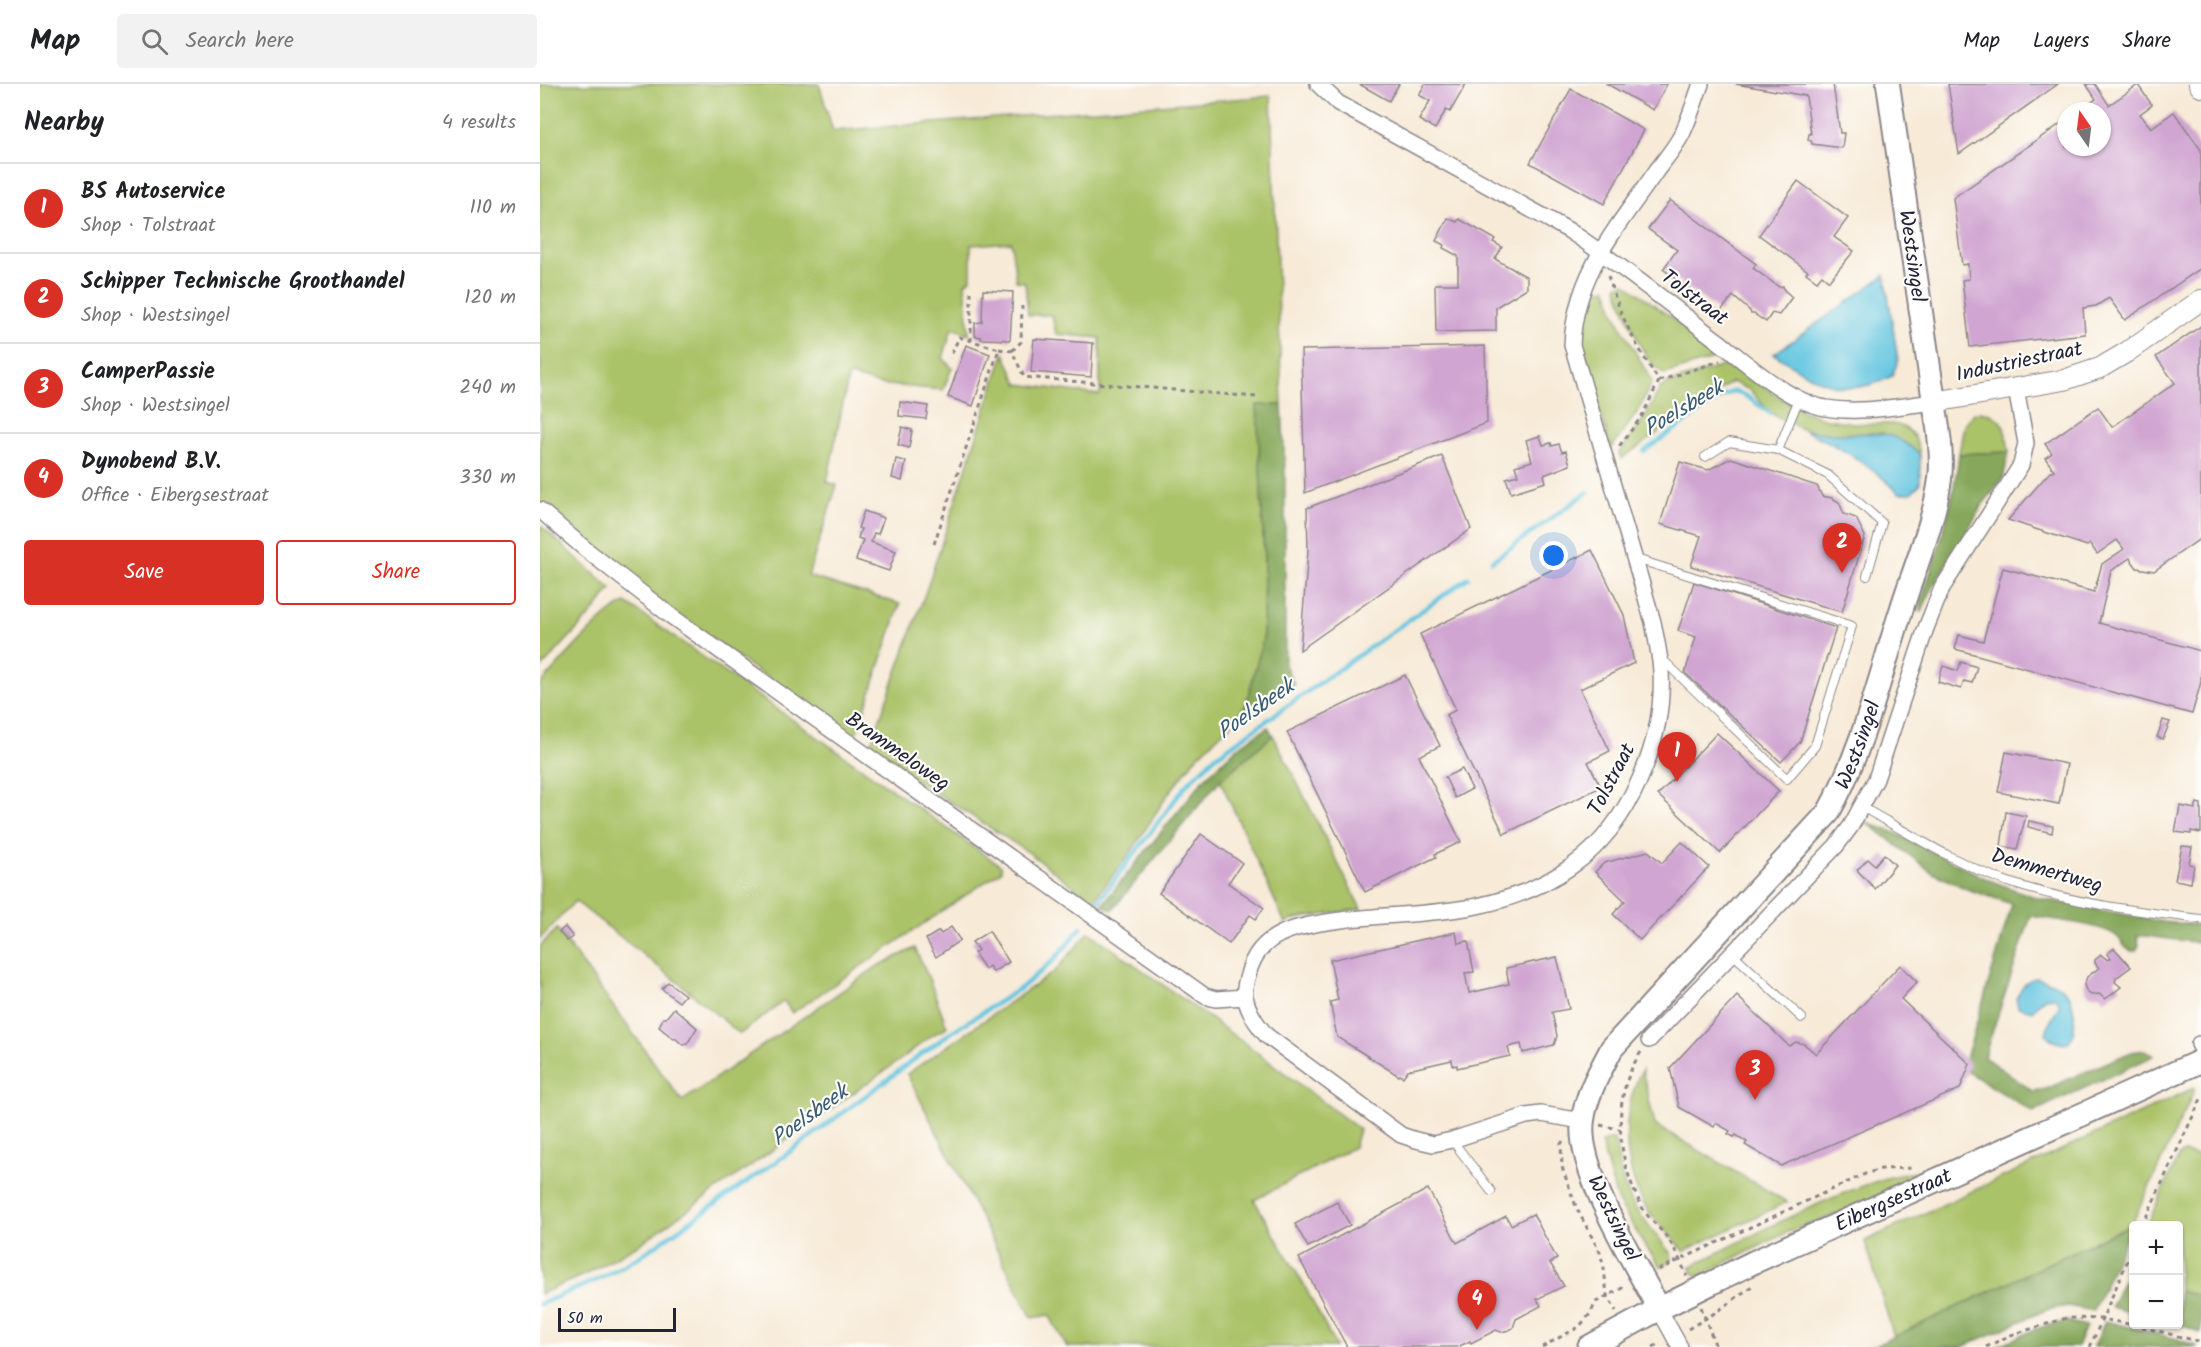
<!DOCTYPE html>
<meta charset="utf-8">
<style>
:root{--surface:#fff;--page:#f2f2f2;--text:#202124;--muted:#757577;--line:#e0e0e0;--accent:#d93025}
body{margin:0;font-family:Kalam,sans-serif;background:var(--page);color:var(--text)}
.controls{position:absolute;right:18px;bottom:18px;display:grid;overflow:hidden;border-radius:6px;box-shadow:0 2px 4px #0004}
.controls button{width:54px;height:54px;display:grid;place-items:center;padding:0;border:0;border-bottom:2px solid var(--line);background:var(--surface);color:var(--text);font:30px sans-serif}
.compass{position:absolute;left:1517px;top:18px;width:54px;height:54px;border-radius:50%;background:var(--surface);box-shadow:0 2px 4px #0004;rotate:346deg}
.scale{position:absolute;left:18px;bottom:15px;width:118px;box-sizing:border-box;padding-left:6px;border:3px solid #22223b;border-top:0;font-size:16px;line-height:21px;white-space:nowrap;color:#22223b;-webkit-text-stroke:4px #fdfcf7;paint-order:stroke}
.you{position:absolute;left:1014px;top:472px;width:21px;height:21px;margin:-15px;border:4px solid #fff;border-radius:50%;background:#1a73e8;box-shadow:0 0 0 9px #1a73e833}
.badge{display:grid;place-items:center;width:39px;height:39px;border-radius:50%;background:var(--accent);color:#fff;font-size:20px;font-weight:700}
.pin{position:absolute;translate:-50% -50px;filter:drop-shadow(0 2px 3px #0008)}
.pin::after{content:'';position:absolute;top:32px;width:21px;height:18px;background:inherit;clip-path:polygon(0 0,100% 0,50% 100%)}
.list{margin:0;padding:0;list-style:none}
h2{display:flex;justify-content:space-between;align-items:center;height:78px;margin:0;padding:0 24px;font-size:26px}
h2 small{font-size:20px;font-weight:400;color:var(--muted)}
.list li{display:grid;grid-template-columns:39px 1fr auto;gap:18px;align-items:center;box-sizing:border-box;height:90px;padding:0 24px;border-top:2px solid var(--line)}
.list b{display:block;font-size:22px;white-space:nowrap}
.list p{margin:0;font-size:20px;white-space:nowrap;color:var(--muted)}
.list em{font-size:20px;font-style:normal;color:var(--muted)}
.actions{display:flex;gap:12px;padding:18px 24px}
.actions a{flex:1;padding:14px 0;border:2px solid var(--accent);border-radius:6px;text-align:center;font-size:21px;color:var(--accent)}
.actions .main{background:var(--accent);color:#fff}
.icon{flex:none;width:33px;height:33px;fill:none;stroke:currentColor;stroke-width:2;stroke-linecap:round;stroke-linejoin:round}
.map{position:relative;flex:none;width:1661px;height:1263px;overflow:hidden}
header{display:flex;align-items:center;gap:36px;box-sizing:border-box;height:84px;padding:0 30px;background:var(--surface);border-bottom:2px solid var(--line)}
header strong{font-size:28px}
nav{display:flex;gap:33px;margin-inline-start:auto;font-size:21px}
.search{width:420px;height:54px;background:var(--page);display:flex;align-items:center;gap:15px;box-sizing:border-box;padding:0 21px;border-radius:6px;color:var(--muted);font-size:22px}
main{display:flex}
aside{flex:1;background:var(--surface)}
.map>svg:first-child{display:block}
.green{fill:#aac268;stroke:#667252;stroke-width:1.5}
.forest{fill:#87a85c;stroke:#54654c;stroke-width:1.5}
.water{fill:#62c5e0;stroke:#42748e;stroke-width:1.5}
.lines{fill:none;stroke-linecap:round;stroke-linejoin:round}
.stream{stroke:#62c5e0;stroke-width:4.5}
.building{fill:#d0a5d1}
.service-casing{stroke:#8c8689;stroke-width:10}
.minor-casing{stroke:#8c8689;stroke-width:18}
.tertiary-casing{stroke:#8c8689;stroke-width:22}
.secondary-casing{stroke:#8c8689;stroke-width:26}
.path{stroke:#8c8689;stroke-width:3;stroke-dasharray:4.5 4.5;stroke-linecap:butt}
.service{stroke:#fff;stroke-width:8}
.minor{stroke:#fff;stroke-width:15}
.tertiary{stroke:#fff;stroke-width:20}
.secondary{stroke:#fff;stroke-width:22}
.labels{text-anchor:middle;stroke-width:4.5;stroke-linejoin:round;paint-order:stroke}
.street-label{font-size:21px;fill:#22223b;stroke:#fdfcf7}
.water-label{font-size:22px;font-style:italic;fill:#385b75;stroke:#fdfcf7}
</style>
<header>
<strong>Map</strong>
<div class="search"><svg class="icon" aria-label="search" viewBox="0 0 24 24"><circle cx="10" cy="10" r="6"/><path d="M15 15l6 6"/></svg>Search here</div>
<nav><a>Map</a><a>Layers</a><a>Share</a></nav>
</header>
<main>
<aside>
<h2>Nearby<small>4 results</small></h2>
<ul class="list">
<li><span class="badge">1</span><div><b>BS Autoservice</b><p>Shop · Tolstraat</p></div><em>110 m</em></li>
<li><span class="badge">2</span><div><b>Schipper Technische Groothandel</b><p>Shop · Westsingel</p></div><em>120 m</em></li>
<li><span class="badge">3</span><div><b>CamperPassie</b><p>Shop · Westsingel</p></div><em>240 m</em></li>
<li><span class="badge">4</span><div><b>Dynobend B.V.</b><p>Office · Eibergsestraat</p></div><em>330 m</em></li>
</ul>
<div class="actions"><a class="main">Save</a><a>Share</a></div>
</aside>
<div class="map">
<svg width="1661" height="1263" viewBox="0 0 1661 1263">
<rect width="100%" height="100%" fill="#fdfcf7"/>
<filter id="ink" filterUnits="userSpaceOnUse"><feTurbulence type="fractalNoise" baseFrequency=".0167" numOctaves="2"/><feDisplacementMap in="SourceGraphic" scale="12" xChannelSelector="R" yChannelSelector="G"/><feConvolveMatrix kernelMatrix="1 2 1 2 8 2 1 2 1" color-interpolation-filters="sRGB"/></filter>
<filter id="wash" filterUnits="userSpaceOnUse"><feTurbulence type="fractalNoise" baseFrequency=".008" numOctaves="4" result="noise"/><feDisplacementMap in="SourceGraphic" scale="24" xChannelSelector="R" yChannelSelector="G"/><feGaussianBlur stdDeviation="1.35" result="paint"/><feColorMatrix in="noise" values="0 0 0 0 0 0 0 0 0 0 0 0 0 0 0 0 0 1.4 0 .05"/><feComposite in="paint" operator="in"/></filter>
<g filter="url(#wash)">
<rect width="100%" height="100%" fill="#f7ead7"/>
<g class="green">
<path d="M0 0H279L293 47 731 12 742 321H718L724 471 723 555 706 621 697 634 655 675 626 713 589 771 553 817 488 768 331 667 330 662 387 504 464 269 478 300 560 311V254L516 250 512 231H488L485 198 476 197 471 158 431 161V195L425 199 429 250 412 244 403 274 412 284 403 306 338 300 311 292 308 294 287 398 297 401 268 492 360 520 321 637 315 652 312 653 125 523 0 418Z"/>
<path d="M1085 199 1183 272 1125 290C1104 283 1083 223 1077 202Z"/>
<path d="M1067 204 1073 225 1081 242 1112 298 1098 327 1071 365 1046 278 1041 253 1043 229 1051 214 1058 206Z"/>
<path d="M1192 279C1221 301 1251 326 1287 335 1299 337 1312 339 1324 340 1338 341 1353 337 1365 344 1376 351 1378 359 1380 371L1371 363 1343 349 1293 350 1264 346 1230 329 1210 306 1192 298 1171 311 1081 375 1079 369 1106 332 1120 304 1129 299Z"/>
<path d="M1442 328C1465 331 1466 348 1469 368L1419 370 1424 341 1434 329Z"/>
<path d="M0 441 71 505 54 527 0 585Z"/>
<path d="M86 519 461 782V787L252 929 244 917 200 950 139 899 35 817 0 855V601C14 585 67 524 86 519Z"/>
<path d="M733 651 821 825 755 835 745 839 680 696Z"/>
<path d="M17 845 142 1017 338 882 375 864 390 897 407 943 391 952 360 976 101 1159 46 1190 0 1210V862Z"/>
<path d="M549 848 703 958 819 1045 814 1063 714 1116 764 1201 796 1263H527L509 1231 492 1234 367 990 515 887Z"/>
<path d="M1102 986 1115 1041 1247 1118 1144 1167C1132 1153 1117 1140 1107 1125 1082 1085 1080 1028 1102 986Z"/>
<path d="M1654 1004V1007L1592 1140 1354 1253 1325 1157Z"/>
<path d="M1074 1055 1084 1101 1095 1124 1131 1170 1132 1176 1121 1183 1104 1160 1077 1116 1061 1058Z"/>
<path d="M1644 1069 1661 1072V1212L1639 1207 1638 1142 1607 1141 1639 1071Z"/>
<path d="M1401 1082 1311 1125 1246 1149 1159 1192 1154 1190 1150 1183C1213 1151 1276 1117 1343 1095 1362 1089 1382 1088 1401 1082Z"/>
</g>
<g class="forest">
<path d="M717 321H742L745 387V581L754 601 707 633 697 634 706 621 723 555 724 471Z"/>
<path d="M1469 368 1463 395 1443 420 1390 509 1381 529V517C1398 466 1413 423 1419 370Z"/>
<path d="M728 643 733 651 680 696 572 826 562 821 664 695 698 663Z"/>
<path d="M1326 738 1353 748 1449 796 1497 814 1624 838 1661 841V859L1597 851 1599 861 1596 867C1583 868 1584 857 1575 851 1562 841 1509 835 1491 832L1444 973 1493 1007 1506 1005 1591 968 1605 966 1614 972 1493 1028 1423 985 1472 820 1427 805 1393 789Z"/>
<path d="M1592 1140 1553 1227 1528 1222 1506 1226 1422 1263H1332Z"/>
<path d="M1583 1196 1593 1198V1229L1571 1223Z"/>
<path d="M1639 1207 1661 1212V1249L1639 1240Z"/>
<path d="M1527 1237 1546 1242 1537 1263H1456L1498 1244Z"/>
<path d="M1565 1237 1637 1255 1658 1263H1554Z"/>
</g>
<g class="water">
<path d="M1345 191 1358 277 1352 292C1303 318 1275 296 1234 270Z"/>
<path d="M1264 346C1273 347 1283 349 1292 350 1331 352 1348 340 1380 371V400L1371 409H1359C1331 381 1300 363 1264 346Z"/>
<path d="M1496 894C1506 896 1523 902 1529 911 1536 922 1540 969 1517 958 1512 956 1509 954 1506 950L1508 942 1520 920 1515 913 1504 914 1492 927 1478 923 1476 915C1481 905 1484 896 1496 894Z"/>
</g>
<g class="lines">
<g class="stream">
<path d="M1104 367 1181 313 1194 307 1206 312 1230 329"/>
<path d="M952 477 1048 408"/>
<path d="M558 818 647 700 675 673 928 494"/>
<path d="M0 1220 59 1195 99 1173 247 1070 410 949 481 904 514 876 541 844"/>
</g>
</g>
<g id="blocks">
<g class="building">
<path d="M819 0H859L849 17Z"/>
<path d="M885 0H926L910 28 906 26 895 45 879 36 890 17 879 11Z"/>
<path d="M1067 0H1127L1113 26Z"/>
<path d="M1196 0H1293L1300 49H1304L1302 64 1272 60 1271 56H1268L1269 50H1271L1266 12Z"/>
<path d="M1408 0H1518L1419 70Z"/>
<path d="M1546 0H1555L1569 21 1598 1 1612 21 1600 30 1611 44 1634 28 1661 66V184L1585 236 1569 214 1556 222 1543 224 1545 250 1430 263 1422 196 1429 195 1428 180 1422 181 1413 114 1526 36V63H1562V27H1539L1556 15Z"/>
<path d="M1031 5 1104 46 1064 120 990 79Z"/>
<path d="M1258 97 1308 134 1294 153 1314 167 1289 197 1282 191 1277 197 1266 189 1268 187 1219 151Z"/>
<path d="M1130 116 1216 180 1213 184 1239 203 1243 202 1244 206 1252 213 1239 231 1232 229 1226 238 1214 230H1211L1210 227 1193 212 1180 228 1123 185 1137 166 1108 145Z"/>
<path d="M908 134 917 138 919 135 955 155 953 158 962 163 955 175 987 193V204L956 223V247L896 248 895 200H918V172L903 164 904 161 896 157Z"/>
<path d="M443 206 473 208 470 256 441 255V253L435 252V239L442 238Z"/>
<path d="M1661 242V454L1614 487 1597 484 1590 474 1571 487 1559 539 1661 567V598L1652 630 1415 565 1419 551 1443 557 1463 484 1554 508 1562 480 1584 465 1577 456 1557 470 1550 460 1547 462 1468 436 1507 391 1514 386 1505 374 1512 369 1505 360 1558 323 1572 343 1635 299 1616 273Z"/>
<path d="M494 255 553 259 551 293 491 288Z"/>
<path d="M426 261 450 270 433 322 408 313Z"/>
<path d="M945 262 947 339 765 409 761 266Z"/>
<path d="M360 318 388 322 386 335 359 332Z"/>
<path d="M362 343 372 346 369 364 358 361Z"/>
<path d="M1000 352 1003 361 1011 359 1012 362 1019 360 1022 368 1026 367 1030 381 1004 391 1006 398 971 409 966 394 978 391 975 382 992 377 986 356Z"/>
<path d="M902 372 931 445 760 566 768 467 767 424Z"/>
<path d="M1191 374 1277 402 1282 412 1292 414 1299 418 1304 430 1316 434 1325 452 1302 528 1151 482 1161 452 1120 440 1140 378 1168 386Z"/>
<path d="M356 375 366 377 362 397 352 394Z"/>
<path d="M324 427 344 434 338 450 334 449 331 458 356 467 349 487 316 476 323 456 318 454 321 445 318 444Z"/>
<path d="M1052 466 1084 531 1094 579 1040 605 1070 667 1048 678 1061 703 964 750 906 631 916 626 880 550Z"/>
<path d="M1154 498 1296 544 1260 658 1241 678 1145 589 1156 553 1138 547Z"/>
<path d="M1421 578 1437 583 1432 599 1424 597 1421 605 1398 598 1403 582 1418 587Z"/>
<path d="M865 591 900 662 879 672 921 758 895 770 896 773 825 808 747 648Z"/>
<path d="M1623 636 1630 638 1623 655 1617 653Z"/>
<path d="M1177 649 1239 707 1180 769 1118 711Z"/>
<path d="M1466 668 1527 680 1519 720 1458 708Z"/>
<path d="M922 685 932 705 915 714 905 693Z"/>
<path d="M1657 719 1661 720V749L1651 747V750L1635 748 1640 722 1655 725Z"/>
<path d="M1466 728 1486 732 1477 765 1461 762Z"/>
<path d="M1489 737 1513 742 1512 749 1488 743Z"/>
<path d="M661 750 702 779 688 799 724 824 716 835 710 831 689 860 619 809Z"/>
<path d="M1142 758 1169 783 1100 856 1073 830 1085 817 1055 788 1064 779 1108 767 1122 779Z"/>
<path d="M1642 762 1652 763 1649 780 1654 781 1651 799 1635 796Z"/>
<path d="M1344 770 1355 781 1335 805 1317 786 1328 775 1335 781Z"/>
<path d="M25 843 33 853 27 857 19 848Z"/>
<path d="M411 843 420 856 396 873 386 855 399 847 401 850Z"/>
<path d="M449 847 469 878 453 888 449 882 445 885 434 869 438 866 432 858Z"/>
<path d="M916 848 918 859 928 857 934 888 925 889 929 909 969 900 966 884 1017 873 1029 925 1012 928 1017 952 1014 961 983 969 981 960 968 963 970 972 917 984V981L913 982 912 976 868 986 863 993 860 991 859 992 797 953 790 918 798 916 790 876Z"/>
<path d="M1574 864 1591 883 1576 894 1575 898 1581 903 1571 911 1565 915 1559 910 1551 911 1547 908 1544 901 1547 893 1559 884 1555 879V876L1561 871 1568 876 1571 874 1567 870Z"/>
<path d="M1360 881 1377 898 1361 915 1430 980 1420 1005 1241 1082 1205 1061 1207 1058 1196 1051 1194 1053 1188 1050 1190 1047 1176 1039 1174 1043 1139 1023 1130 984 1197 912 1249 962 1256 958 1264 960 1276 970Z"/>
<path d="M128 898 145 911 139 918 122 905Z"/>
<path d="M134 924 157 944 147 960 143 961 135 954 134 955 119 943 123 934H126Z"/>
<path d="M888 1105 917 1159 966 1132 971 1141 993 1130 1017 1175 1010 1179 1024 1202 997 1215 1001 1222 976 1235 973 1244 969 1246 961 1248 956 1246 931 1259 930 1257 918 1263H807L759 1174Z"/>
<path d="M797 1118 810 1141 768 1163 755 1140Z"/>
</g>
</g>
</g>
<g filter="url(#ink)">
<use href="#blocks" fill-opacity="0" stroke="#8c8689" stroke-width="1.5"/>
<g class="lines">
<defs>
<g id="service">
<path d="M1238 366 1259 315"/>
<path d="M1165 373 1189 358 1238 366 1288 391 1342 439 1327 492"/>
<path d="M1096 475 1312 542 1275 662 1247 695 1122 575"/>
<path d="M1322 723C1370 750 1417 780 1468 798 1531 819 1596 827 1661 835"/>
<path d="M1193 870 1262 934"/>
<path d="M912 1056 951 1107"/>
</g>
<g id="minor">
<path d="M778 0 798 19 1028 146C1080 180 1129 220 1178 257 1206 279 1251 319 1286 324 1321 330 1359 322 1394 318"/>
<path d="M0 426 44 464 131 532 665 912 676 915 705 913"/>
<path d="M1109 956 1296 762 1311 742 1336 695 1386 544 1402 504 1481 381 1486 359 1476 305"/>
<path d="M1659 960 1661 964"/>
<path d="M1042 1037 1001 1030 986 1032 912 1056 893 1060 876 1056 861 1051 727 952C718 942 708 927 705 913 704 907 706 897 708 891 714 865 731 851 757 844 815 829 878 834 937 822 971 815 1004 802 1032 782 1090 741 1125 657 1121 587 1120 571 1116 554 1113 538L1032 261C1035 189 1078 143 1117 86 1126 74 1137 61 1143 48 1150 33 1155 16 1161 0"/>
<path d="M1119 1225 1140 1263"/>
</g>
<g id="tertiary">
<path d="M1659 0 1661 3"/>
<path d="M1394 318 1524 296 1560 284 1587 268 1661 216"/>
</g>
<g id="secondary">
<path id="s1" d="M1119 1225C1096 1180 1035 1085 1043 1036 1046 1011 1060 987 1072 964L1288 729C1323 666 1339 595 1361 527 1374 484 1394 440 1400 395 1403 370 1398 343 1394 318L1348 0"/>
<path id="s2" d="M1049 1263 1119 1225 1214 1178 1661 977"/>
</g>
</defs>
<use href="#service" class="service-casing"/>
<use href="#minor" class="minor-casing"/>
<use href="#tertiary" class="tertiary-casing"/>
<use href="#secondary" class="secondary-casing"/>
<g class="path">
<path d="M1068 192C1081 234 1095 260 1119 297L1102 332 1077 365"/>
<path d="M431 208V257"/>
<path d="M459 265 472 267 484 293 716 313"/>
<path d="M472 267 481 258 482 222"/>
<path d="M1119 297 1180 277"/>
<path d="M394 460 459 265 419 253 410 274"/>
<path d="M1101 968C1070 1014 1077 1076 1102 1123 1108 1134 1118 1142 1125 1151 1135 1163 1141 1179 1147 1192"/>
<path d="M1060 1041 1079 1045"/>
<path d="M1023 1057 1021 1060 1022 1083 1030 1106 1037 1125 1060 1168 1064 1184 1067 1211 1076 1227"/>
<path d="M1602 1142 1661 1015"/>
<path d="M1118 1186 1325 1090 1341 1085 1375 1084"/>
<path d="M1161 1223 1176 1263"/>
<path d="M1148 1245 1178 1227 1212 1202"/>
<path d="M1002 1263 1039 1243 1050 1230 1056 1218 1086 1202"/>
<path d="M1113 1263 1121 1259"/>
<path d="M1446 1263 1471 1251 1527 1234 1562 1235 1594 1241 1661 1258"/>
<path d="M1550 1263 1594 1162"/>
</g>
<use href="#service" class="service"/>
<use href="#minor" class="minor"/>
<use href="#tertiary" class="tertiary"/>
<use href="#secondary" class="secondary"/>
</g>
</g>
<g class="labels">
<g class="street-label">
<text transform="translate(1373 172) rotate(82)" y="7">Westsingel</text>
<text transform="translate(1155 213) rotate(37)" y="7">Tolstraat</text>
<text transform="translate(1479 277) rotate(-12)" y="7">Industriestraat</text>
<text dy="7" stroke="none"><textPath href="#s1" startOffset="678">Westsingel</textPath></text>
<text transform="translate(358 667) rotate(35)" y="7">Brammeloweg</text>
<text transform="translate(1071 695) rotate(-62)" y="7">Tolstraat</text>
<text transform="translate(1507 786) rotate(16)" y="7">Demmertweg</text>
<text dy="7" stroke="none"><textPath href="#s2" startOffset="338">Eibergsestraat</textPath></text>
<text transform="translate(1074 1134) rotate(64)" y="7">Westsingel</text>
</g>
<g class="water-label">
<text transform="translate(1143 323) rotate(-31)" y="8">Poelsbeek</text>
<text transform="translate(715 624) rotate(-35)" y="8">Poelsbeek</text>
<text transform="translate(269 1030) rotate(-36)" y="8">Poelsbeek</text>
</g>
</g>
</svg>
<div class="controls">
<button>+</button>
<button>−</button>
</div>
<svg class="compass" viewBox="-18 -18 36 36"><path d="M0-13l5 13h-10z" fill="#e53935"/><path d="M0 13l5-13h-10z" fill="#757577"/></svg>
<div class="scale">50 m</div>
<div class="you"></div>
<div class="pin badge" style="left:1137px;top:698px">1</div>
<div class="pin badge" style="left:1302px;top:489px">2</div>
<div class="pin badge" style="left:1215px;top:1016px">3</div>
<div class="pin badge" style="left:937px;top:1246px">4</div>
</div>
</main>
